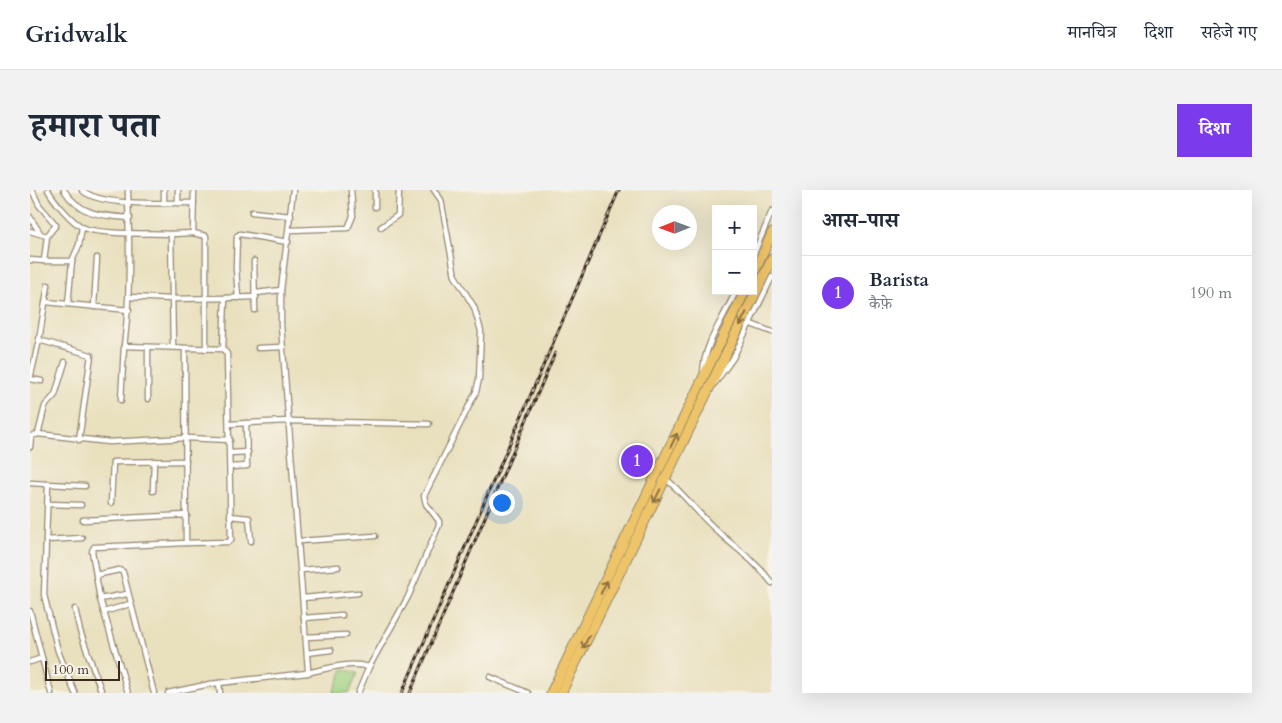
<!DOCTYPE html>
<html lang="hi">
<meta charset="utf-8">
<style>
:root{--surface:#fff;--page:#f2f2f3;--text:#1f2937;--muted:#747a83;--line:#e0e1e3;--accent:#7c3aed}
body{margin:0;font-family:Cardo,"Noto Serif Devanagari",serif;background:var(--page);color:var(--text)}
.controls{position:absolute;right:15px;top:15px;display:grid;overflow:hidden;border-radius:0px;box-shadow:0 5px 20px #0002}
.controls button{width:45px;height:45px;display:grid;place-items:center;padding:0;border:0;border-bottom:1px solid var(--line);background:var(--surface);color:var(--text);font:25px sans-serif}
.compass{position:absolute;left:622px;top:15px;width:45px;height:45px;border-radius:50%;background:var(--surface);box-shadow:0 5px 20px #0002;rotate:269deg}
.scale{position:absolute;left:15px;bottom:12px;width:75px;box-sizing:border-box;padding-left:5px;border:2px solid #3b2a1e;border-top:0;font-size:14px;line-height:18px;white-space:nowrap;color:#3b2a1e;-webkit-text-stroke:4px #f7f3e8;paint-order:stroke}
.you{position:absolute;left:471px;top:312px;width:18px;height:18px;margin:-12px;border:4px solid #fff;border-radius:50%;background:#1a73e8;box-shadow:0 0 0 8px #1a73e833}
.badge{display:grid;place-items:center;width:32px;height:32px;border-radius:50%;background:var(--accent);color:#fff;font-size:16px;font-weight:700}
.pin{position:absolute;translate:-50% -50%;border:2px solid #fff;box-shadow:0 1px 5px #0006}
.list{margin:0;padding:0;list-style:none}
h2{display:flex;justify-content:space-between;align-items:center;height:65px;margin:0;padding:0 20px;font-size:21px}
h2 small{font-size:16px;font-weight:400;color:var(--muted)}
.list li{display:grid;grid-template-columns:32px 1fr auto;gap:15px;align-items:center;box-sizing:border-box;height:75px;padding:0 20px;border-top:1px solid var(--line)}
.list b{display:block;font-size:19px;white-space:nowrap}
.list p{margin:0;font-size:16px;white-space:nowrap;color:var(--muted)}
.list em{font-size:16px;font-style:normal;color:var(--muted)}
.map{position:relative;flex:none;width:742px;height:503px;overflow:hidden;border-radius:0px}
header{display:flex;align-items:center;gap:30px;box-sizing:border-box;height:70px;padding:0 25px;background:var(--surface);border-bottom:1px solid var(--line)}
header strong{font-size:24px}
nav{display:flex;gap:28px;margin-inline-start:auto;font-size:18px}
.intro{display:flex;align-items:center;justify-content:space-between;box-sizing:border-box;height:120px;padding:0 30px}
h1{margin:0;font-size:35px}
.button{padding:12px 22px;border-radius:0px;background:var(--accent);color:#fff;font-size:18px;font-weight:700}
main{display:flex;gap:30px;padding:0 30px}
aside{flex:1;background:var(--surface);border-radius:0px;box-shadow:0 5px 20px #0002}
.map>svg:first-child{display:block}
.green{fill:#a0d281;stroke:#6e7e50}
.lines{fill:none;stroke-linecap:round;stroke-linejoin:round}
.street-casing{stroke:#92856e;stroke-width:7}
.highway-casing{stroke:#92856e;stroke-width:11}
.street{stroke:#fff;stroke-width:4.5}
.highway{stroke:#eec469;stroke-width:9}
.rail-casing{stroke:#3b2a1e;stroke-width:3}
.rail{stroke:#f7f3e8;stroke-width:1;stroke-dasharray:4;stroke-linecap:butt}
.oneway{stroke:#8c6f40}
</style>
<header>
<strong>Gridwalk</strong>
<nav><a>मानचित्र</a><a>दिशा</a><a>सहेजे गए</a></nav>
</header>
<div class="intro"><h1>हमारा पता</h1><a class="button">दिशा</a></div>
<main>
<div class="map">
<svg width="742" height="503" viewBox="0 0 742 503">
<rect width="100%" height="100%" fill="#f7f3e8"/>
<filter id="ink" filterUnits="userSpaceOnUse"><feTurbulence type="fractalNoise" baseFrequency=".02" numOctaves="2"/><feDisplacementMap in="SourceGraphic" scale="10" xChannelSelector="R" yChannelSelector="G"/><feConvolveMatrix kernelMatrix="1 2 1 2 8 2 1 2 1" color-interpolation-filters="sRGB"/></filter>
<filter id="wash" filterUnits="userSpaceOnUse"><feTurbulence type="fractalNoise" baseFrequency=".0096" numOctaves="4" result="noise"/><feDisplacementMap in="SourceGraphic" scale="20" xChannelSelector="R" yChannelSelector="G"/><feGaussianBlur stdDeviation="1.12" result="paint"/><feColorMatrix in="noise" values="0 0 0 0 0 0 0 0 0 0 0 0 0 0 0 0 0 1.4 0 .05"/><feComposite in="paint" operator="in"/></filter>
<g filter="url(#wash)">
<rect width="100%" height="100%" fill="#e9e0be"/>
<path class="green" d="M313 479 328 483 319 503H303Z"/>
</g>
<g filter="url(#ink)">
<g class="lines">
<defs>
<g id="street">
<path d="M2 0 9 15 26 35 17 46"/>
<path d="M18 0C24 11 41 31 52 37 67 45 121 43 141 44L143 157"/>
<path d="M34 0C49 25 73 26 100 28"/>
<path d="M52 0C71 18 138 12 164 13"/>
<path d="M98 0C99 53 101 104 94 156L193 159 197 164 201 350 198 352 156 353"/>
<path d="M134 0V12"/>
<path d="M164 0 163 43 176 46V159"/>
<path d="M148 12V0"/>
<path d="M345 17V0"/>
<path d="M222 22 261 26"/>
<path d="M0 27 10 43"/>
<path d="M351 37 368 25 369 0"/>
<path d="M260 40 318 38 323 26 321 0"/>
<path d="M0 41 17 46 14 71H42L49 55 52 37"/>
<path d="M141 44 163 43"/>
<path d="M723 66 742 21"/>
<path d="M0 70 14 71"/>
<path d="M224 71 225 120"/>
<path d="M226 103 251 100"/>
<path d="M99 107 142 109 195 108 193 159"/>
<path d="M195 108 226 107"/>
<path d="M208 108 206 78 207 46 210 44 258 52"/>
<path d="M16 112 99 120"/>
<path d="M38 114 42 71"/>
<path d="M64 117 67 68"/>
<path d="M721 134 742 142"/>
<path d="M9 150 61 165 49 250"/>
<path d="M228 158 252 157"/>
<path d="M673 183C674 153 694 128 706 101"/>
<path d="M0 189 9 150 18 95"/>
<path d="M0 189 12 191"/>
<path d="M685 193 703 168 742 87"/>
<path d="M118 209V157"/>
<path d="M91 210 94 156"/>
<path d="M200 234 258 231 399 234"/>
<path d="M8 244 15 216 25 205 35 172"/>
<path d="M0 257 1 246 8 244 79 252 157 248 200 250"/>
<path d="M200 263 218 262"/>
<path d="M200 277 217 276 216 233"/>
<path d="M635 288C653 303 666 321 682 336 703 357 724 369 742 393"/>
<path d="M0 293 55 296"/>
<path d="M18 295 14 405 28 461 45 503"/>
<path d="M123 301 124 271"/>
<path d="M81 313 83 272 156 271"/>
<path d="M18 314 51 315"/>
<path d="M200 326 219 328 221 351"/>
<path d="M53 330 157 325"/>
<path d="M16 350 52 348"/>
<path d="M269 351 345 346"/>
<path d="M271 380 308 377"/>
<path d="M66 385 89 380 93 382 124 503"/>
<path d="M273 408 328 403"/>
<path d="M70 409 97 404"/>
<path d="M45 419 50 441 72 503"/>
<path d="M0 421 21 503"/>
<path d="M74 422 100 414"/>
<path d="M274 428 312 425"/>
<path d="M276 447 316 445"/>
<path d="M277 463 301 460"/>
<path d="M0 472 12 468"/>
<path d="M277 483C295 479 320 471 339 477"/>
<path d="M460 487 498 503"/>
<path d="M189 493 190 503"/>
<path d="M98 503 70 409 62 361 64 357 156 353 155 158"/>
<path d="M138 503 180 494 277 483 278 479 251 135V100L263 0"/>
<path d="M328 503 339 477 378 407 409 335V331L396 314 394 306 446 202 449 189 451 141 444 117 425 86 411 10 404 0"/>
</g>
<g id="highway">
<path d="M723 85 742 43"/>
<path d="M521 503 715 101"/>
<path d="M531 503 742 69"/>
</g>
</defs>
<use href="#street" class="street-casing"/>
<use href="#highway" class="highway-casing"/>
<use href="#street" class="street"/>
<use href="#highway" class="highway"/>
<defs>
<g id="rail">
<path d="M372 503 589 0"/>
<path d="M380 503 525 163"/>
</g>
</defs>
<use href="#rail" class="rail-casing"/>
<use href="#rail" class="rail"/>
</g>
<defs><path id="oneway-shaft" d="M-6 0H5M1.5-3L5.5 0L1.5 3" fill="none" stroke-width="1.6" stroke-linecap="round" stroke-linejoin="round" transform="scale(1.25)"/></defs>
<g class="oneway">
<use href="#oneway-shaft" transform="translate(713 129) rotate(116)"/>
<use href="#oneway-shaft" transform="translate(644 250) rotate(-64)"/>
<use href="#oneway-shaft" transform="translate(627 306) rotate(116)"/>
<use href="#oneway-shaft" transform="translate(574 397) rotate(-64)"/>
<use href="#oneway-shaft" transform="translate(556 452) rotate(116)"/>
</g>
</g>
</svg>
<div class="controls">
<button>+</button>
<button>−</button>
</div>
<svg class="compass" viewBox="-18 -18 36 36"><path d="M0-13l5 13h-10z" fill="#e53935"/><path d="M0 13l5-13h-10z" fill="#747a83"/></svg>
<div class="scale">100 m</div>
<div class="you"></div>
<div class="pin badge" style="left:607px;top:271px">1</div>
</div>
<aside>
<h2>आस-पास<small></small></h2>
<ul class="list">
<li><span class="badge">1</span><div><b>Barista</b><p>कैफ़े</p></div><em>190 m</em></li>
</ul>
</aside>
</main>
